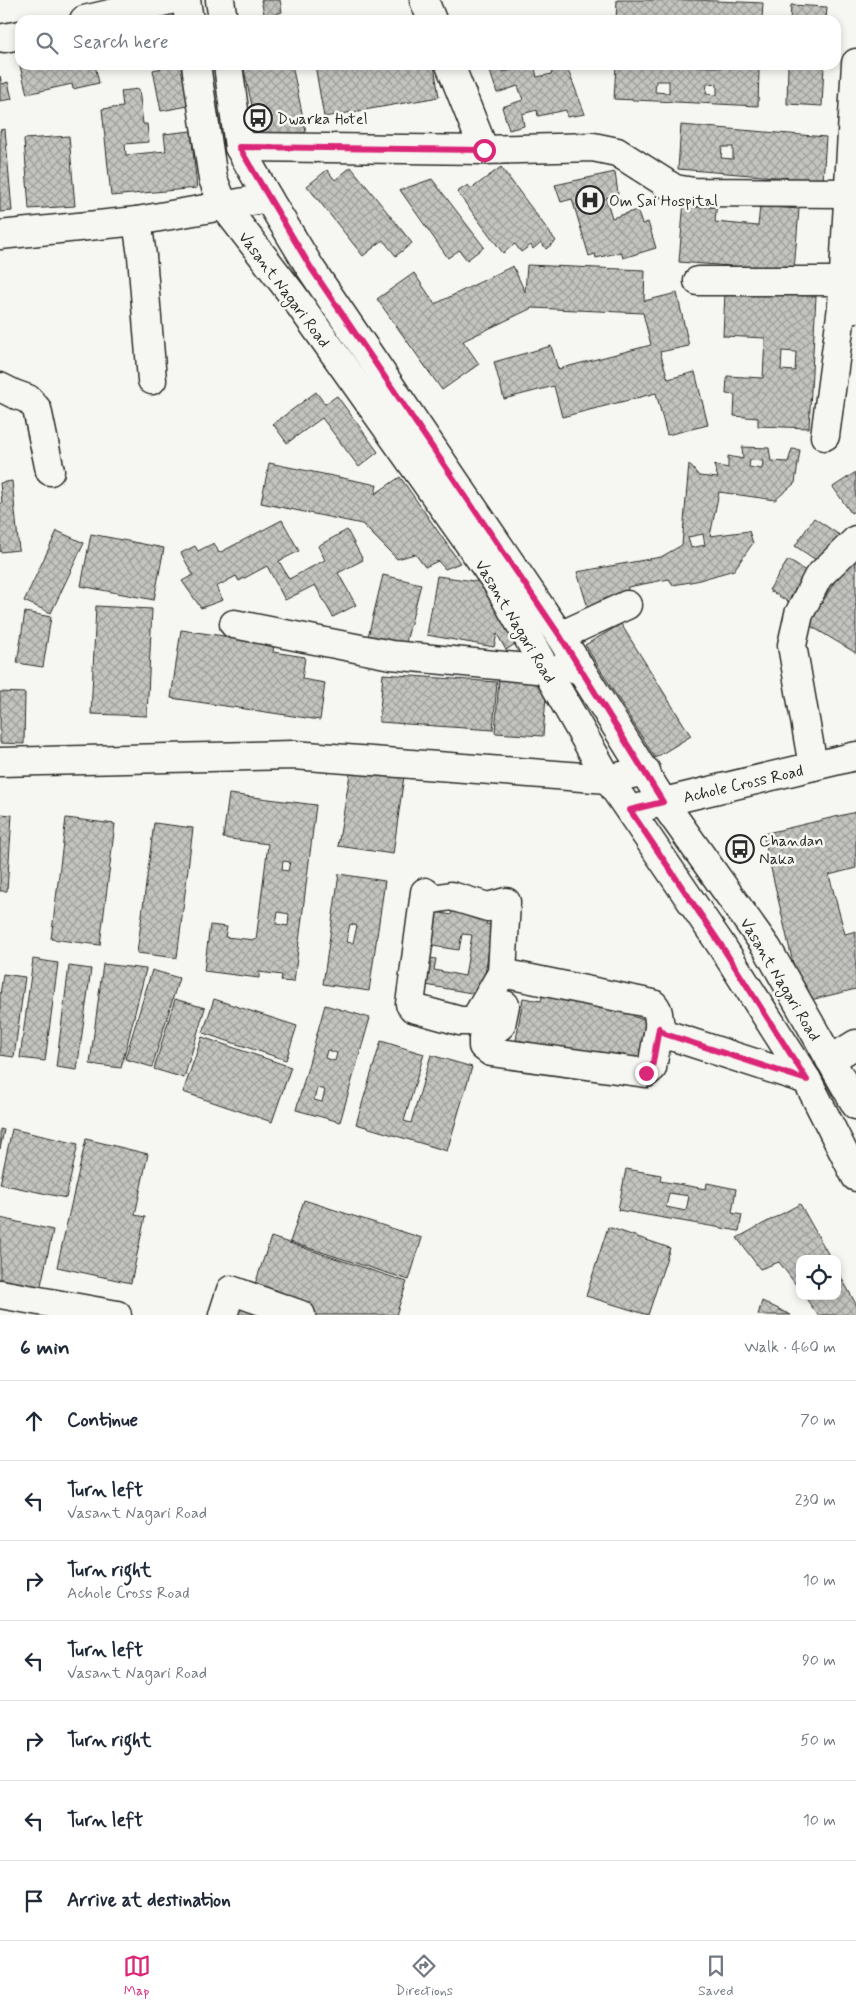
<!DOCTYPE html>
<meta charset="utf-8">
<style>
:root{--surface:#fff;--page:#f2f2f3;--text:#1f2937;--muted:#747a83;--line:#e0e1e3;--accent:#db2777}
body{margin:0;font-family:Mynerve,sans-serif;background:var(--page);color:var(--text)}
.controls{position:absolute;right:15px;bottom:15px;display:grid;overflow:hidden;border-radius:10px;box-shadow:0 2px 8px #0003}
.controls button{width:45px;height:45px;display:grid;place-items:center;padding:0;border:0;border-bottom:1px solid var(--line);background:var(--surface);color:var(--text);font:25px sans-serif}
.stop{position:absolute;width:15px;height:15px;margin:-11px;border:4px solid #db2777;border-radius:50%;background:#fff}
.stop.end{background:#db2777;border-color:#fff;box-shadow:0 1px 5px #0008}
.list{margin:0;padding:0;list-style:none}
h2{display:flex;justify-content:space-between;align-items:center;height:65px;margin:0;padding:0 20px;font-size:21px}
h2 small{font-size:16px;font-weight:400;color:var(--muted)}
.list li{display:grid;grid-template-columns:32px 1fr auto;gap:15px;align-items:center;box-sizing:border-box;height:80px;padding:0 20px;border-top:1px solid var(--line)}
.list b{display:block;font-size:19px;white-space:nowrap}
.list p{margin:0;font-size:16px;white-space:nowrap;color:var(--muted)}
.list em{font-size:16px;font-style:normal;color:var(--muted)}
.icon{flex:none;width:28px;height:28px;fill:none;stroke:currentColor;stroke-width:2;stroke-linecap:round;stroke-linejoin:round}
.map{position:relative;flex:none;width:856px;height:1315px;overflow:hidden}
.search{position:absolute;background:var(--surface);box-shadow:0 2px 8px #0003;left:15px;right:15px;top:15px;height:55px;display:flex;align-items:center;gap:12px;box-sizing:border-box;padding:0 18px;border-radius:15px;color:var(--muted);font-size:19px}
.sheet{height:625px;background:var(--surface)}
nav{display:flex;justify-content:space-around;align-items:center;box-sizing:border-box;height:70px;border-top:1px solid var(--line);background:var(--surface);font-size:14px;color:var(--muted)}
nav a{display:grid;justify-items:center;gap:2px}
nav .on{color:var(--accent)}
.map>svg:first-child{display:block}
.building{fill:url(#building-cross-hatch);stroke:#2b2b2b;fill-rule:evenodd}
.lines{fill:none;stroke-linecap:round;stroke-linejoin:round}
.minor-casing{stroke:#2b2b2b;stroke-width:31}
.major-casing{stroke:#2b2b2b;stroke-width:31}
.minor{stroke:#f6f6f2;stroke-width:28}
.major{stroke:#f6f6f2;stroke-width:28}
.route{stroke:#db2777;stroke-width:6}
.labels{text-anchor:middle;stroke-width:5;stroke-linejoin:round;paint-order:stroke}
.poi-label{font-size:16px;fill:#2b2b2b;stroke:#f6f6f2;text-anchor:start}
.street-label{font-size:16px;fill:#2b2b2b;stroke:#f6f6f2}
</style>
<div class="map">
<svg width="856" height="1315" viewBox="0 0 856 1315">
<defs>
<pattern id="building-cross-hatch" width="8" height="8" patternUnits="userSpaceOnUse" patternTransform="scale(1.25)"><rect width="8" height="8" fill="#c3c3c0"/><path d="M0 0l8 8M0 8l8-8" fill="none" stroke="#9f9f9c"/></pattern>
</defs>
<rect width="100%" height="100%" fill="#f6f6f2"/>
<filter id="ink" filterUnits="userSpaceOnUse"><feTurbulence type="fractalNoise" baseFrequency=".02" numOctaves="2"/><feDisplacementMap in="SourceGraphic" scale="10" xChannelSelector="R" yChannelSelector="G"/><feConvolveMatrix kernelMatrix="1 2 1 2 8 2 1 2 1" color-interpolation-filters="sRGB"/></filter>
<g filter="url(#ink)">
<g class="building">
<path d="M261 0H280L282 12 265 18Z"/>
<path d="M617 0H694L763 3 762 20H616Z"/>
<path d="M791 5 827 7 826 20H790Z"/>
<path d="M175 9 177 20H151L149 14Z"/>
<path d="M20 49V65H95L99 83 73 89 72 84 27 94 16 50Z"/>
<path d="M177 65H191L199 104 161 111 153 70Z"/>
<path d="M243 65H292L306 132 260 142Z"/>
<path d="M315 65H434L439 97 324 117Z"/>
<path d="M488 65H501L503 72 520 68 519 65H534L537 77 552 74 550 65H566L585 114 567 117 566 110 538 116 537 110 522 114 524 126 509 130 502 107 523 100 518 86 497 93Z"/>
<path d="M616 65H671L759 69 758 106 614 99ZM656 81H669V93L655 92ZM707 83 717 84V95L706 94Z"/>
<path d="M788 65H824L822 106 787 104Z"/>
<path d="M0 76 2 84 8 82 12 99 0 101Z"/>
<path d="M139 89 143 124H147L149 142 125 144 126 155 166 151 164 134 191 131 197 188 111 196 102 109 123 107 121 91Z"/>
<path d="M681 125 826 137 823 181 678 169ZM722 147H733V159L721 158Z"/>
<path d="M5 129 12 211 0 212V130Z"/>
<path d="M69 136 75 206 29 209 24 139Z"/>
<path d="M351 167 412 243 396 256 383 240 363 256 307 186 327 170 335 180Z"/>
<path d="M501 167 556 241 546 249 541 242 533 249 531 245 521 252 515 244 503 253 457 192 468 185 471 189Z"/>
<path d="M615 172 618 194 606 198 612 218 637 210 642 224 648 222 656 248 623 258 621 252 596 258 595 254 589 256 572 199 561 202 555 185Z"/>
<path d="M432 179 484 247 467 260 459 250 448 258 400 190Z"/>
<path d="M684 200 717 202 715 222 758 226 760 206 799 209 794 271 679 262Z"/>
<path d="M527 265 645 270 644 301 677 293 689 346 660 352 668 379 695 372 708 425 667 435 656 393 562 417 554 386 504 399 494 362 551 346 558 369 651 345 643 313 532 308 463 341 479 364 442 390 377 299 414 273 435 304 513 266 525 292Z"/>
<path d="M725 292 816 296 809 428 758 426V418L734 416 735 395 726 394 727 376 763 378 765 338 723 336ZM782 351 796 352 795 371 781 370Z"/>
<path d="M316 392 325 404 337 396 378 452 359 467 322 418 287 443 273 424Z"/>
<path d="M742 447 769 448 771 461 788 462 792 449 800 450 795 483 775 500 719 492 710 536 749 531 753 543 734 570 696 581 673 585 669 579 628 587 627 594 588 608 577 572 661 557 682 545 689 464 699 476 718 478 714 465 728 468V456L743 459ZM750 460 763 461 762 469 749 467ZM703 534 705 545 691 548 688 537Z"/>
<path d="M269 463 377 485 375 494 400 477 460 563 445 569 438 561 425 567 415 554 397 559 362 524 261 503Z"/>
<path d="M856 472V510L851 513 833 487Z"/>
<path d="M12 481 19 550 0 552V503H2L0 483Z"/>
<path d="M814 518 841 536 822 564 795 546Z"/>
<path d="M282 520 299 551 279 561 289 579 325 560 318 546 347 530 363 560 338 573 356 605 333 617 315 585 285 600 267 566 239 581 236 576 216 587 223 600 201 608 182 581 193 575 181 553 195 546 198 551 214 543 219 553Z"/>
<path d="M57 531 84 543 51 613 24 601Z"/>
<path d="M91 534 164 548 154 600 81 586Z"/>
<path d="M848 559 856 563V653L809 625Z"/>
<path d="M788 560 814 576 795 606 769 590Z"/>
<path d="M383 575 421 584 404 650 367 641Z"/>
<path d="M437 576 481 582 524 638 506 650 497 634 494 647 427 635Z"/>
<path d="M96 606 152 609 147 716 91 714Z"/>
<path d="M25 612 51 617 43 667 17 663Z"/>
<path d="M621 624 691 736 655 758 585 645Z"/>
<path d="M181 630 274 643 273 652 305 657 302 679 325 683 320 720 171 698Z"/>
<path d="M383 674 497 682 493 730 379 722Z"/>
<path d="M499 679 547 683 543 736 495 733Z"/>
<path d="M0 692 25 693 24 744 0 743Z"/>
<path d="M351 768 404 776 393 854 338 846Z"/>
<path d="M229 794 316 805 294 982 281 981 282 975 259 972V978L204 971 210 925 227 927 225 937 256 940 268 844 223 838ZM283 861 290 862 288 871 282 870ZM278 912 289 914 288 926 276 924Z"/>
<path d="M856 812V868L829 875 845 934 856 931V989L802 1002 763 834Z"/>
<path d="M0 814 12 815 7 891H0Z"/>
<path d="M66 818 115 824 100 945 51 939Z"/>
<path d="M154 823 193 828 177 958 137 953Z"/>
<path d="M339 874 385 881 369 991 323 984ZM350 924 357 926 353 943 346 942Z"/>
<path d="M452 909 488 916 486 924 493 925 483 986 478 985 477 994 420 984 425 957 436 959 434 970 465 976 472 935 462 934 459 950 426 945 432 911 451 915Z"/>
<path d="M33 959 58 963 45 1061 20 1058Z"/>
<path d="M103 964 146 969 121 1068 90 1064Z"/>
<path d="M69 966 91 969 77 1070 56 1067Z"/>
<path d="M152 970 179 978 152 1067 125 1059Z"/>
<path d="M3 974 25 977 14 1057 0 1055V995Z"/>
<path d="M543 992 635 1009 634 1017 653 1021 645 1063 516 1040 523 998 541 1001Z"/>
<path d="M175 999 205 1008 184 1078 154 1069Z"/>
<path d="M214 999 297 1026 286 1060 203 1033Z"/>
<path d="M325 1005 370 1018 340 1122 296 1110ZM327 1050 337 1053 335 1061 325 1058ZM317 1088 325 1090 322 1102 314 1100Z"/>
<path d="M202 1037 291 1067 272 1122 183 1092Z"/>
<path d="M381 1041 424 1054 404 1121 411 1123 431 1055 472 1067 447 1151 356 1124Z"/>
<path d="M0 1129 4 1130 0 1149Z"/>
<path d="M12 1129 78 1144 66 1198 0 1184Z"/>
<path d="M86 1139 148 1154 135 1215 145 1217 131 1283 57 1267Z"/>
<path d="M626 1169 661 1175 660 1181 706 1189 707 1183 736 1189 732 1213 742 1215 739 1231 618 1210ZM669 1193 689 1196 686 1211 666 1207Z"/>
<path d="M304 1200 422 1238 409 1280 290 1242Z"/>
<path d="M800 1204 831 1259H800V1290L779 1262 760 1269 737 1238Z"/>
<path d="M0 1218 53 1230 38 1299 0 1290Z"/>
<path d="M608 1227 670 1248 648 1315 586 1296Z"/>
<path d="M271 1237 407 1282 396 1315H317L252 1293Z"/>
<path d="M837 1270 856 1304V1315H818L804 1296H837Z"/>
<path d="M233 1300 275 1315H228Z"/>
<path d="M762 1301 791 1315H758Z"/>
</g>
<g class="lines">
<defs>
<g id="minor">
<path d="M424 0 432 20"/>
<path d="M84 20 170 0"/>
<path d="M4 38 20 35"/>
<path d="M856 63 842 307 856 308"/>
<path d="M450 65 484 150"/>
<path d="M239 147 484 150 593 147 617 152 675 189 694 192 849 193"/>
<path d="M137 221 142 256 152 380"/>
<path d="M0 235 137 221 268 198"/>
<path d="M698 281H844"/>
<path d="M0 387 14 394 28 399 37 409 50 471"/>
<path d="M825 436 842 307"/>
<path d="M234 624 391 655 547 670 579 667"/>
<path d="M560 636 627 605"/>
<path d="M0 762 294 755 608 779 646 771"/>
<path d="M813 766 792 645 799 614 818 577 856 540"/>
<path d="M630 810 856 756"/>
<path d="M425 892 433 899 451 896 488 907 506 902 502 973 474 1021H460L413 1008 410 1004Z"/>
<path d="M502 973 653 1004C663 1014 654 1022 665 1034L807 1080"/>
<path d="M505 1005 501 1025 483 1039V1046L491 1052 646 1073 652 1068 659 1028"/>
<path d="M830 1060 856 1044"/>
<path d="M0 1294 117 1315"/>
<path d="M223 1315 231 1290 301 1315"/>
</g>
<g id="major">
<path d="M186 0 189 20"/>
<path d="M220 0 223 20"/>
<path d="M196 65 213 179 224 206 292 294 497 583 608 779 721 945 807 1080 856 1177"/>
<path d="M228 65 239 147 268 198 311 269 560 636 663 802 767 948 856 1105"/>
</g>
</defs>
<use href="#minor" class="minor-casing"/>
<use href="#major" class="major-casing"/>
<use href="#minor" class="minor"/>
<use href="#major" class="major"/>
</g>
</g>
<g class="lines" filter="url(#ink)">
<path class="route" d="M484 150 239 147 311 268 560 636 663 802 630 810 721 945 807 1080 665 1034 659 1028 652 1068 646 1073"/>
</g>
<defs>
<symbol id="bus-ring" viewBox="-11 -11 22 22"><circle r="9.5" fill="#f6f6f2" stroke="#2b2b2b" stroke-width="1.5"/><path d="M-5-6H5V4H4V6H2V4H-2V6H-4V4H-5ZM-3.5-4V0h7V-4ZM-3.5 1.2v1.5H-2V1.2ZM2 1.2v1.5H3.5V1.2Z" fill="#2b2b2b"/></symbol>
<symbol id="hospital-ring" viewBox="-11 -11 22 22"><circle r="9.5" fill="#f6f6f2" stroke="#2b2b2b" stroke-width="1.5"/><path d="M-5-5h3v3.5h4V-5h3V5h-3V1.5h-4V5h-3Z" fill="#2b2b2b"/></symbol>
</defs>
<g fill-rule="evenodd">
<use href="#bus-ring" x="242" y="102" width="32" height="32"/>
<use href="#hospital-ring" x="574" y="184" width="32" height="32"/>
<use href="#bus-ring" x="724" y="833" width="32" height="32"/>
</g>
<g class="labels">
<g class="poi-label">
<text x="277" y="124">Dwarka Hotel</text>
<text x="609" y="206">Om Sai Hospital</text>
<text x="759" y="846">Chandan<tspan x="759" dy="18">Naka</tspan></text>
</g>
<g class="street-label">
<text transform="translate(285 289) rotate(53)" y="6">Vasant Nagari Road</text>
<text transform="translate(516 621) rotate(59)" y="6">Vasant Nagari Road</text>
<text transform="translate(743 783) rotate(-13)" y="6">Achole Cross Road</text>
<text transform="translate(781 979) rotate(59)" y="6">Vasant Nagari Road</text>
</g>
</g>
</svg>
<div class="controls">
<button><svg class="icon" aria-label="locate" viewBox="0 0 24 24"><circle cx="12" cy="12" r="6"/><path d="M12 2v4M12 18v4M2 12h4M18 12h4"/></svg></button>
</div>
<div class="stop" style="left:484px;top:150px"></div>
<div class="stop end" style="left:646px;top:1073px"></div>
<div class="search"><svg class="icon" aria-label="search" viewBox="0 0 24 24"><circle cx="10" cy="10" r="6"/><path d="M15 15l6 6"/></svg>Search here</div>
</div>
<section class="sheet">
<h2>6 min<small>Walk · 460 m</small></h2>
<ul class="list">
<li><svg class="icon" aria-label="ahead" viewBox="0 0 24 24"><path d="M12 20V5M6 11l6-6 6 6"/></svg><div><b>Continue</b></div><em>70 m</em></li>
<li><svg class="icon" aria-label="left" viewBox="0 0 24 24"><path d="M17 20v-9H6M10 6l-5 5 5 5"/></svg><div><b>Turn left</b><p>Vasant Nagari Road</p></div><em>230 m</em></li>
<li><svg class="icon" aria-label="right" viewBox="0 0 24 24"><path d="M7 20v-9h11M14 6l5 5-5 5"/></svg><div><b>Turn right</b><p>Achole Cross Road</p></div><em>10 m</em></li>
<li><svg class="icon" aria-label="left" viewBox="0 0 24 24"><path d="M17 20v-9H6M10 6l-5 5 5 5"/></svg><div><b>Turn left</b><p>Vasant Nagari Road</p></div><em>90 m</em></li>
<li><svg class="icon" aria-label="right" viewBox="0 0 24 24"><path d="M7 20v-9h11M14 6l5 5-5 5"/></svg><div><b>Turn right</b></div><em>50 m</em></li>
<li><svg class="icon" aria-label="left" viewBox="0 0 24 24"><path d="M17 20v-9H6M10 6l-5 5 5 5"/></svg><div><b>Turn left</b></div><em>10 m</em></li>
<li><svg class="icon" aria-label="arrive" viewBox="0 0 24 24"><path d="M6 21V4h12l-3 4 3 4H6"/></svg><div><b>Arrive at destination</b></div></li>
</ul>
</section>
<nav>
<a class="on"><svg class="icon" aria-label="map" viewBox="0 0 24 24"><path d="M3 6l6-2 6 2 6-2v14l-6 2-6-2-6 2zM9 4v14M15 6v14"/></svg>Map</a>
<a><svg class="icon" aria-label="directions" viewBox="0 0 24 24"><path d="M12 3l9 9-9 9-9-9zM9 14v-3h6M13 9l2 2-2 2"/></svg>Directions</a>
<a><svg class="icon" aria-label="saved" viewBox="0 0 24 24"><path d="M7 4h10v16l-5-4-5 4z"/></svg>Saved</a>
</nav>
